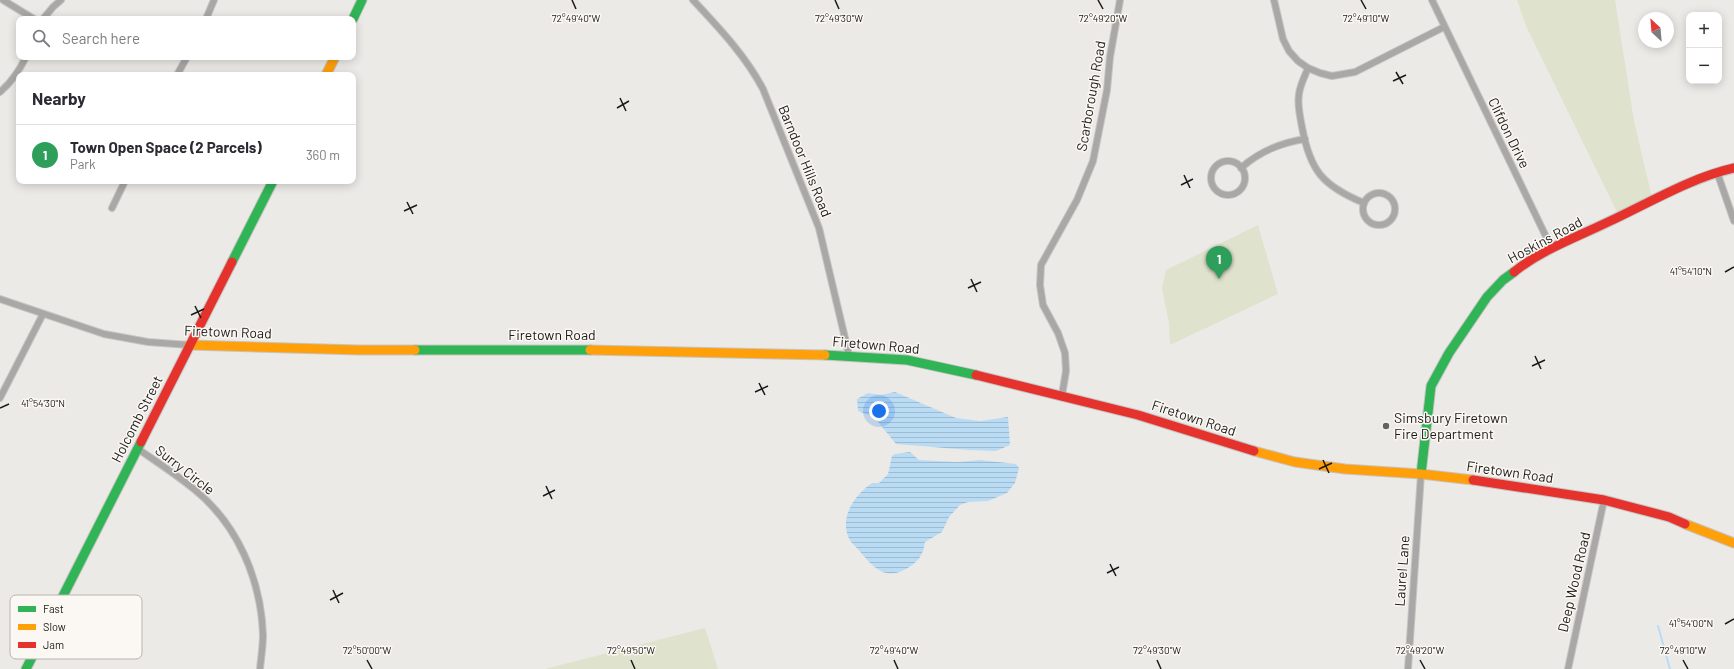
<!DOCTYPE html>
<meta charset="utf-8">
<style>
:root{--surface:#fff;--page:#f7f7f7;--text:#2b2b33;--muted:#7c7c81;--line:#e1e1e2;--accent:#111827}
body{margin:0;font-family:Barlow,sans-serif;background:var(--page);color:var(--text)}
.controls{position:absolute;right:12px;top:12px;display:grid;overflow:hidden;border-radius:8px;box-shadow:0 2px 10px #0003}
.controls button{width:36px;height:36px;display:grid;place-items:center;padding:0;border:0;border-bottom:1px solid var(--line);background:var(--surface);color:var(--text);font:20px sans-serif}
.compass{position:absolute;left:1638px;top:12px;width:36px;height:36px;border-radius:50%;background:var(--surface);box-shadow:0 2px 10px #0003;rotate:334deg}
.you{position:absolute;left:879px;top:411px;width:14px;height:14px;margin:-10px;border:3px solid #fff;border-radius:50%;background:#1a73e8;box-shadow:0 0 0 6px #1a73e833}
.badge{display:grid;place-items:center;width:26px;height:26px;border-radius:50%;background:var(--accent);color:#fff;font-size:13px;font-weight:700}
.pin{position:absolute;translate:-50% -33px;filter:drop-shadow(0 1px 2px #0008)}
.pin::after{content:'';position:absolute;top:21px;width:14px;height:12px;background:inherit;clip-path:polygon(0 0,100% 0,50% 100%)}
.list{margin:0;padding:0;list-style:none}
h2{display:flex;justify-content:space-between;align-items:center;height:52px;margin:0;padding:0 16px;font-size:17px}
h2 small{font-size:13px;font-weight:400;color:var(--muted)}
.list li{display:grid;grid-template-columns:26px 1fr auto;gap:12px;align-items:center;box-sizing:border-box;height:60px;padding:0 16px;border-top:1px solid var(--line)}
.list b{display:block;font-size:15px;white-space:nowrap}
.list p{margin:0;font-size:13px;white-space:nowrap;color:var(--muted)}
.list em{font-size:13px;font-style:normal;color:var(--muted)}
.icon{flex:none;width:22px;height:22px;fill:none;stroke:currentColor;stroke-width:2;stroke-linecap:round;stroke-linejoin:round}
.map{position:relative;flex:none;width:1734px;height:669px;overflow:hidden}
.search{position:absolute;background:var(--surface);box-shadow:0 2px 10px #0003;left:16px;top:16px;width:340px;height:44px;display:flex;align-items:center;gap:10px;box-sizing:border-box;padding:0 14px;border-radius:8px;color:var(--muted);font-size:15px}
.panel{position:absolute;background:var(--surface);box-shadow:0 2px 10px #0003;left:16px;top:72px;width:340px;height:112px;border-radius:8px}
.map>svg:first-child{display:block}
.green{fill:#dfe2cc}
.water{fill:url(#water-rules)}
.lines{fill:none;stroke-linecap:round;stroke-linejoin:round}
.stream{stroke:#badbf4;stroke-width:2}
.street-casing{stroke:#c6c5c3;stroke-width:8}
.fast-casing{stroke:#c6c5c3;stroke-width:11}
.slow-casing{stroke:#c6c5c3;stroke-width:11}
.jam-casing{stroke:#c6c5c3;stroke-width:11}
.street{stroke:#a9a8a6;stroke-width:6}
.fast{stroke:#30b455;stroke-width:9}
.slow{stroke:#ff9f0a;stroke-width:9}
.jam{stroke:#e5322d;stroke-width:9}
.ticks{fill:none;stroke:#1b1a18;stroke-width:1.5}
.poi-dot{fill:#646360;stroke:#fbf8f3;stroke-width:1.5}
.labels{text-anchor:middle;stroke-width:3;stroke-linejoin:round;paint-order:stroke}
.street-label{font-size:14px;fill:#1b1a18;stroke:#fbf8f3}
.poi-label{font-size:14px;fill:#1b1a18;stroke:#fbf8f3;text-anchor:start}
.key{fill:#fbf8f3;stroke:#b8b5b1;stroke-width:1}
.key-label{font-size:11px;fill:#1b1a18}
.ticks-label{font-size:10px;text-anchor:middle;fill:#1b1a18;stroke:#fbf8f3;stroke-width:3;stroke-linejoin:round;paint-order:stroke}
</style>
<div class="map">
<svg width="1734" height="669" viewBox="0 0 1734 669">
<defs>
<pattern id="water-rules" width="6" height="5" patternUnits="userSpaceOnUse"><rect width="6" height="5" fill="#badbf4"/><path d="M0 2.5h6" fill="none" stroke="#9fbbd0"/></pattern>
</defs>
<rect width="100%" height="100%" fill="#eceae7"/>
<g class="green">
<path d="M1517 0H1615L1634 121 1652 198 1618 214 1527 28Z"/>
<path d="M1258 225 1278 294 1170 345 1169 323 1162 288 1166 270Z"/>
<path d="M705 628 718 669H545Z"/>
</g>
<g class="water">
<path d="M895 392 956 418 980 421 1008 417 1010 445 996 451 969 450 896 444 874 417 858 411 857 399 868 393 881 395Z"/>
<path d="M910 452 919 460 957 462 981 460 1016 464 1019 468 1015 483 1007 493 988 501 968 502 960 505 949 517 942 532 925 542C923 556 918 562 906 569 879 584 868 558 851 542 837 520 854 495 872 483H879L888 474 892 456 895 454Z"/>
</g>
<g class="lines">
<path class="stream" d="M1658 626 1670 669"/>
<defs>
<g id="street">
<path d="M3 0 34 19"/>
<path d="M693 0C719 28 745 55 763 89L819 228 849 355"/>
<path d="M1274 0 1283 39 1289 51 1298 61 1308 68 1320 73 1332 76 1355 72 1444 27"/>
<path d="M1432 0 1552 249"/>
<path d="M43 19 53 7 61 0"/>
<path d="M206 19 214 0"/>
<path d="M1308 68C1305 76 1300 85 1299 94 1297 105 1300 116 1302 127 1310 171 1323 186 1364 203"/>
<path d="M177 75 187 57"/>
<path d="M0 92C12 82 19 71 26 57"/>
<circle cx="1228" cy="178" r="17"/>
<path d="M1241 168C1260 151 1280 143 1305 139"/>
<path d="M1717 172 1734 221"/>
<circle cx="1379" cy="209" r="16"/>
<path d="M112 208 125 181"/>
<path d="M0 299 104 334 148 342 189 345"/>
<path d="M1062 395 1066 371 1065 353 1058 333 1043 305 1040 285 1041 265 1077 200 1093 161 1107 90 1110 57 1120 0"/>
<path d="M0 398 43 314"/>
<path d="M138 449C157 462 177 475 195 490 238 525 261 580 263 635 263 646 261 658 260 669"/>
<path d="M1408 669 1421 474"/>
<path d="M1568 669 1604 500"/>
</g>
<g id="fast">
<path d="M353 19 362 0"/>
<path d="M232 262 273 181"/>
<path d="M415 350H590"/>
<path d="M825 355 907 360 976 375"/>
<path d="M1421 474 1431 386 1449 353 1487 297 1503 280 1514 272"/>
<path d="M26 669 141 442"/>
</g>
<g id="slow">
<path d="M326 75 335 57"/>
<path d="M189 345 359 350H415"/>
<path d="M590 350 825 355"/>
<path d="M1254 451 1295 462 1345 469 1421 474 1473 480"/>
<path d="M1685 524 1734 543"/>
</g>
<g id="jam">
<path d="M1514 272C1541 250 1577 237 1608 222 1649 203 1690 178 1734 168"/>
<path d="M976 375 1138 415 1254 451"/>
<path d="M141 442 232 262"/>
<path d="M1473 480 1604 500 1669 517 1685 524"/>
</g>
</defs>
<use href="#street" class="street-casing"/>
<use href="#fast" class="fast-casing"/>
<use href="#slow" class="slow-casing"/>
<use href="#jam" class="jam-casing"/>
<use href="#street" class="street"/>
<use href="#fast" class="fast"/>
<use href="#slow" class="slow"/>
<use href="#jam" class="jam"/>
</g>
<path class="ticks" d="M572 0 576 9M835 0 839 9M1098 0 1103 9M1361 0 1366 9M1396 72 1403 84M1393 81 1406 75M620 98 626 111M617 108 629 101M1184 175 1190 188M1181 185 1193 179M407 202 413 214M404 211 417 205M1725 272 1734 267M971 279 977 292M968 288 981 282M195 306 201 318M191 315 204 309M1535 356 1541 369M1532 366 1545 360M759 383 765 395M755 392 768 386M0 408 9 404M1323 460 1329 473M1319 469 1332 463M546 486 552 499M543 496 555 490M1110 564 1116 576M1107 573 1119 567M333 590 339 603M330 600 343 593M1725 624 1734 619M367 660 372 669M631 660 635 669M894 660 898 669M1157 660 1161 669M1420 660 1425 669M1683 660 1688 669"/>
<circle class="poi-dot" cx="1386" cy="426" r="4"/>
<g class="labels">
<g class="street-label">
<text transform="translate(1091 96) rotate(-80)" y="5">Scarborough Road</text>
<text transform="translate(1509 133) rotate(64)" y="5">Clifdon Drive</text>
<text transform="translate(805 161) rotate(68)" y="5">Barndoor Hills Road</text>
<text transform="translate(1545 240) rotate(-28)" y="5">Hoskins Road</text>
<text transform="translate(228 332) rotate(2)" y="5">Firetown Road</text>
<text x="552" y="340">Firetown Road</text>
<text transform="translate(876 345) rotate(5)" y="5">Firetown Road</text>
<text transform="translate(1194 418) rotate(18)" y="5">Firetown Road</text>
<text transform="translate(137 419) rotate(-63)" y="5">Holcomb Street</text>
<text transform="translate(185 470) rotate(38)" y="5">Surry Circle</text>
<text transform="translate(1510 472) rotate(8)" y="5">Firetown Road</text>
<text transform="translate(1402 571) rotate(-86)" y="5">Laurel Lane</text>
<text transform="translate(1574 582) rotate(-77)" y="5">Deep Wood Road</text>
</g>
<g class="poi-label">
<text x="1394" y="423">Simsbury Firetown<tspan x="1394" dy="16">Fire Department</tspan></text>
</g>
</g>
<rect x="10" y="595" width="132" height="64" rx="6" class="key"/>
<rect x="18" y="606" width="18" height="6" fill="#30b455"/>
<rect x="18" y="624" width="18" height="6" fill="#ff9f0a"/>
<rect x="18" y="642" width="18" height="6" fill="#e5322d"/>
<g class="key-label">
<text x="43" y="613">Fast</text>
<text x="43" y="631">Slow</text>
<text x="43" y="649">Jam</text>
</g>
<g class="ticks-label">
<text x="576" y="22">72°49'40"W</text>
<text x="839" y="22">72°49'30"W</text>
<text x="1103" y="22">72°49'20"W</text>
<text x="1366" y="22">72°49'10"W</text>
<text x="1691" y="275">41°54'10"N</text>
<text x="43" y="407">41°54'30"N</text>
<text x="1691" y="627">41°54'00"N</text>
<text x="367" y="654">72°50'00"W</text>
<text x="631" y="654">72°49'50"W</text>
<text x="894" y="654">72°49'40"W</text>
<text x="1157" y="654">72°49'30"W</text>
<text x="1420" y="654">72°49'20"W</text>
<text x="1683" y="654">72°49'10"W</text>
</g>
</svg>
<div class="controls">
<button>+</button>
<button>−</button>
</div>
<svg class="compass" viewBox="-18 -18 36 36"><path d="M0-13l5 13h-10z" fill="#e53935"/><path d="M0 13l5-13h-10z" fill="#7c7c81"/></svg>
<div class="you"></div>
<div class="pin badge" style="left:1219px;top:279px;background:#2e9e5b">1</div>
<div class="search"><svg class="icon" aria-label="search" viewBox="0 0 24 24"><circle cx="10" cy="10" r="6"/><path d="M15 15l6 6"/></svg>Search here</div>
<section class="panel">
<h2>Nearby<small></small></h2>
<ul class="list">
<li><span class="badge" style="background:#2e9e5b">1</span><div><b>Town Open Space (2 Parcels)</b><p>Park</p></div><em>360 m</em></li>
</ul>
</section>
</div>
